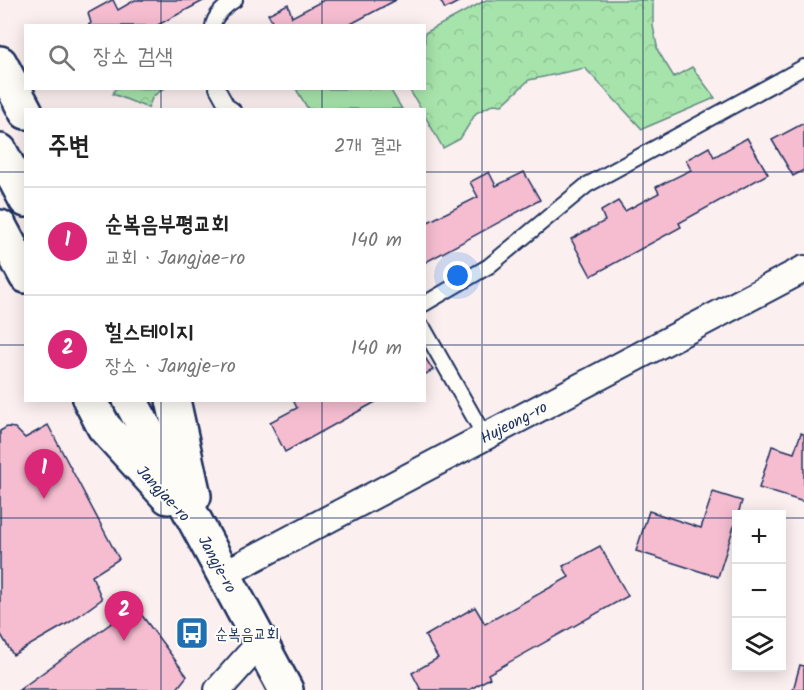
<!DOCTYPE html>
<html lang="ko">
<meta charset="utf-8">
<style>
:root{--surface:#fff;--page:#f2f2f2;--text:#222;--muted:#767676;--line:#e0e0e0;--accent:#db2777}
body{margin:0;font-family:Kalam,"Poor Story",sans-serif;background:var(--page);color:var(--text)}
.controls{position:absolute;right:18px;bottom:18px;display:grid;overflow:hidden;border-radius:0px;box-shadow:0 3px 15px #0003}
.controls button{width:54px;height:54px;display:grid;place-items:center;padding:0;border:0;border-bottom:2px solid var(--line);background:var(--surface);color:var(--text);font:30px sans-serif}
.you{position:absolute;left:458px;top:276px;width:21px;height:21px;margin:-15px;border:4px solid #fff;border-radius:50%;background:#1a73e8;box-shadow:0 0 0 9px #1a73e833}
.badge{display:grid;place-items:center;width:39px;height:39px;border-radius:50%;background:var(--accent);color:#fff;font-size:20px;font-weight:700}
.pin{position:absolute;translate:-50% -50px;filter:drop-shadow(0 2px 3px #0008)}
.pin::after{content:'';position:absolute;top:32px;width:21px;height:18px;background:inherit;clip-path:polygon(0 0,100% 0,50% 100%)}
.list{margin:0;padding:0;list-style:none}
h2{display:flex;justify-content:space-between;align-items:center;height:78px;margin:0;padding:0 24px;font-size:26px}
h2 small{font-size:20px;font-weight:400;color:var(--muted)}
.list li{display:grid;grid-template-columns:39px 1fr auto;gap:18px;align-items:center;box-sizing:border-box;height:108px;padding:0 24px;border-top:2px solid var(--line)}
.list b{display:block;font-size:22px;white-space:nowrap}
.list p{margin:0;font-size:20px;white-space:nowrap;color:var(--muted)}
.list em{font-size:20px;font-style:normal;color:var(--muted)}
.icon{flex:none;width:33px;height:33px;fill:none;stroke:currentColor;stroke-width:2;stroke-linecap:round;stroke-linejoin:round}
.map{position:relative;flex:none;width:804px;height:690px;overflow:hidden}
.search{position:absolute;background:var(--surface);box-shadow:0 3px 15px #0003;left:24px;top:24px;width:402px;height:66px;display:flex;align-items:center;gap:15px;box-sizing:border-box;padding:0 21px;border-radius:0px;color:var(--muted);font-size:22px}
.panel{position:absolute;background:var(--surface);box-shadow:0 3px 15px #0003;left:24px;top:108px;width:402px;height:294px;border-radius:0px}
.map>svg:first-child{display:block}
.grass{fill:#a7e4ab;stroke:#618a84;stroke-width:1.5}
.forest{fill:url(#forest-crowns);stroke:#618a84;stroke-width:1.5}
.building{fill:#f6bdd1;stroke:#1b2f5e;stroke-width:1.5}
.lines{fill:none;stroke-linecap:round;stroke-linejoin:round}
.service-casing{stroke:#1b2f5e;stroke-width:18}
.minor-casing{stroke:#1b2f5e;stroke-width:30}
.secondary-casing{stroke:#1b2f5e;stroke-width:38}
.service{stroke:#fdfcf7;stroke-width:14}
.minor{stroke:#fdfcf7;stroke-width:26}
.secondary{stroke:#fdfcf7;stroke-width:33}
.grid{fill:none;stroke:#1b2f5e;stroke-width:1.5;stroke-opacity:0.55}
.labels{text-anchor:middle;stroke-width:4.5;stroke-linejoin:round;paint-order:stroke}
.street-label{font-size:16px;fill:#1b2f5e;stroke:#fdfcf7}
.poi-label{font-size:16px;fill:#1b2f5e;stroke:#fdfcf7;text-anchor:start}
</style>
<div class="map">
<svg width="804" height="690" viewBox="0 0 804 690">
<defs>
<pattern id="forest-crowns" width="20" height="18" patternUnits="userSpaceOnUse" patternTransform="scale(1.5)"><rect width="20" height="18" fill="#a7e4ab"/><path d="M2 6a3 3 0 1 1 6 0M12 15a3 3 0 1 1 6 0" fill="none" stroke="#8fc496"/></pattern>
</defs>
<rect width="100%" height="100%" fill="#fcefef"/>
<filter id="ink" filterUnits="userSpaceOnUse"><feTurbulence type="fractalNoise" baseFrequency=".0167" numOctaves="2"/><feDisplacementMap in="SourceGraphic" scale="12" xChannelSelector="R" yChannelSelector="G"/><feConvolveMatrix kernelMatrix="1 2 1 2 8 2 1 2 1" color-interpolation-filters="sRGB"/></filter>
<g filter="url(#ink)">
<path class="grass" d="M296 89H390L402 109H308Z"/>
<g class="forest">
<path d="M486 0H653V26L658 51 674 77 692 67 715 98 642 129 585 68 529 80 502 105 494 104 476 113 460 139 443 148 425 116 424 110 421 109 409 89 424 88 425 33Z"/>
<path d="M115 89V88L164 89 153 96 148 108 113 94Z"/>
</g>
<g class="building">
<path d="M112 0H113L118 10 135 0H205L156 26H87L91 23 88 13Z"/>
<path d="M324 0H396L347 26H275L268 14 288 4 292 17Z"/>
<path d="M440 0H462L445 9Z"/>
<path d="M804 123V170L793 176 772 140Z"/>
<path d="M747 138 768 174 679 223 681 227 591 276 571 239 605 221 601 211 618 201 625 211 659 193 656 187 691 170 686 160 709 147 714 157Z"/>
<path d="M489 172 496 186 524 172 540 200 424 263V224L478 197 470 182Z"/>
<path d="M424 356 433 370 424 375Z"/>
<path d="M293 400H379L285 452 270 422 297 408Z"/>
<path d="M48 425 119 559 92 576 102 599 70 622 13 655 0 633V431L7 427 15 428 25 438Z"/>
<path d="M801 433 804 434V502L759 488 772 446 794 453Z"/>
<path d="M713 492 742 501 738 514H736V520L718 577 636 551 649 511 701 528Z"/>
<path d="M600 546 628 596 488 674 490 678 469 690H421L412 673 438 658 425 636 475 607 485 624 569 577 563 566Z"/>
<path d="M135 606 187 676 176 690H19Z"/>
<path d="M800 665 804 666V690H793Z"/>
</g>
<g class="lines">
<defs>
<g id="service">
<path d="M213 26C214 16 226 5 235 0"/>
<path d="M217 88 227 106 233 110"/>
<path d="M424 304 489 266 587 185 804 67"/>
<path d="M424 329 485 437"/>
</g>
<g id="minor">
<path id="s1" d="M224 574 804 269"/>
<path d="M218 690 260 643"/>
</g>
<g id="secondary">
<path d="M0 63 26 112"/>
<path d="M0 151 26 200"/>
<path d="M0 227 26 276"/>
<path d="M90 400 104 427 168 497"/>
<path id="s2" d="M130 400 286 690"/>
<path d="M173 400 194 496"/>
</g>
</defs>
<use href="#service" class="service-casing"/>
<use href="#minor" class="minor-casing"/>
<use href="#secondary" class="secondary-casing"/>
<use href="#service" class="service"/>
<use href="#minor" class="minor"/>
<use href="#secondary" class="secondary"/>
</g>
</g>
<path class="grid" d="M161 0V26M322 0V26M482 0V690M643 0V690M161 88V110M322 88V110M0 172H26M424 172H804M0 345H26M424 345H804M161 400V690M322 400V690M0 518H736M782 518H804"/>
<defs>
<symbol id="bus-square" viewBox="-11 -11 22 22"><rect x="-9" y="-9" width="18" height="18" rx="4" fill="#1f6fb2" stroke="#fdfcf7"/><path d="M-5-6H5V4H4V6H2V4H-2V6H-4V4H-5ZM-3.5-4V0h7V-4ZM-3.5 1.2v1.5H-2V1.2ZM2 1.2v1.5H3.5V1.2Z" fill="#fff"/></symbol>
</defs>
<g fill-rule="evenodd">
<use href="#bus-square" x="173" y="614" width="38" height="38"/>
</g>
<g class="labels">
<g class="street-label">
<text dy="6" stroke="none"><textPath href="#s1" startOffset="327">Hujeong-ro</textPath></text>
<text transform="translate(164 493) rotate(47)" y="6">Jangjae-ro</text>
<text dy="6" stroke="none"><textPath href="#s2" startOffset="186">Jangje-ro</textPath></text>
</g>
<g class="poi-label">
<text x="215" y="639">순복음교회</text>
</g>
</g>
</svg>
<div class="controls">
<button>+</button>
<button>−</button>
<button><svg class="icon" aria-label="layers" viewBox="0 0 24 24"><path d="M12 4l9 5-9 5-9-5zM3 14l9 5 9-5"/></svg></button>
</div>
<div class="you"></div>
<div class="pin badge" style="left:44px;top:499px">1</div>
<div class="pin badge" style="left:124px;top:641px">2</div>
<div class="search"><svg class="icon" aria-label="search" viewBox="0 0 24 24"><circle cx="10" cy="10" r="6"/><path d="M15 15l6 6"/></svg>장소 검색</div>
<section class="panel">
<h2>주변<small>2개 결과</small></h2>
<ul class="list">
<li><span class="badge">1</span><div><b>순복음부평교회</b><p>교회 · Jangjae-ro</p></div><em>140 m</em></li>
<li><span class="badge">2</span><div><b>힐스테이지</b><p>장소 · Jangje-ro</p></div><em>140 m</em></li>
</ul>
</section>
</div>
